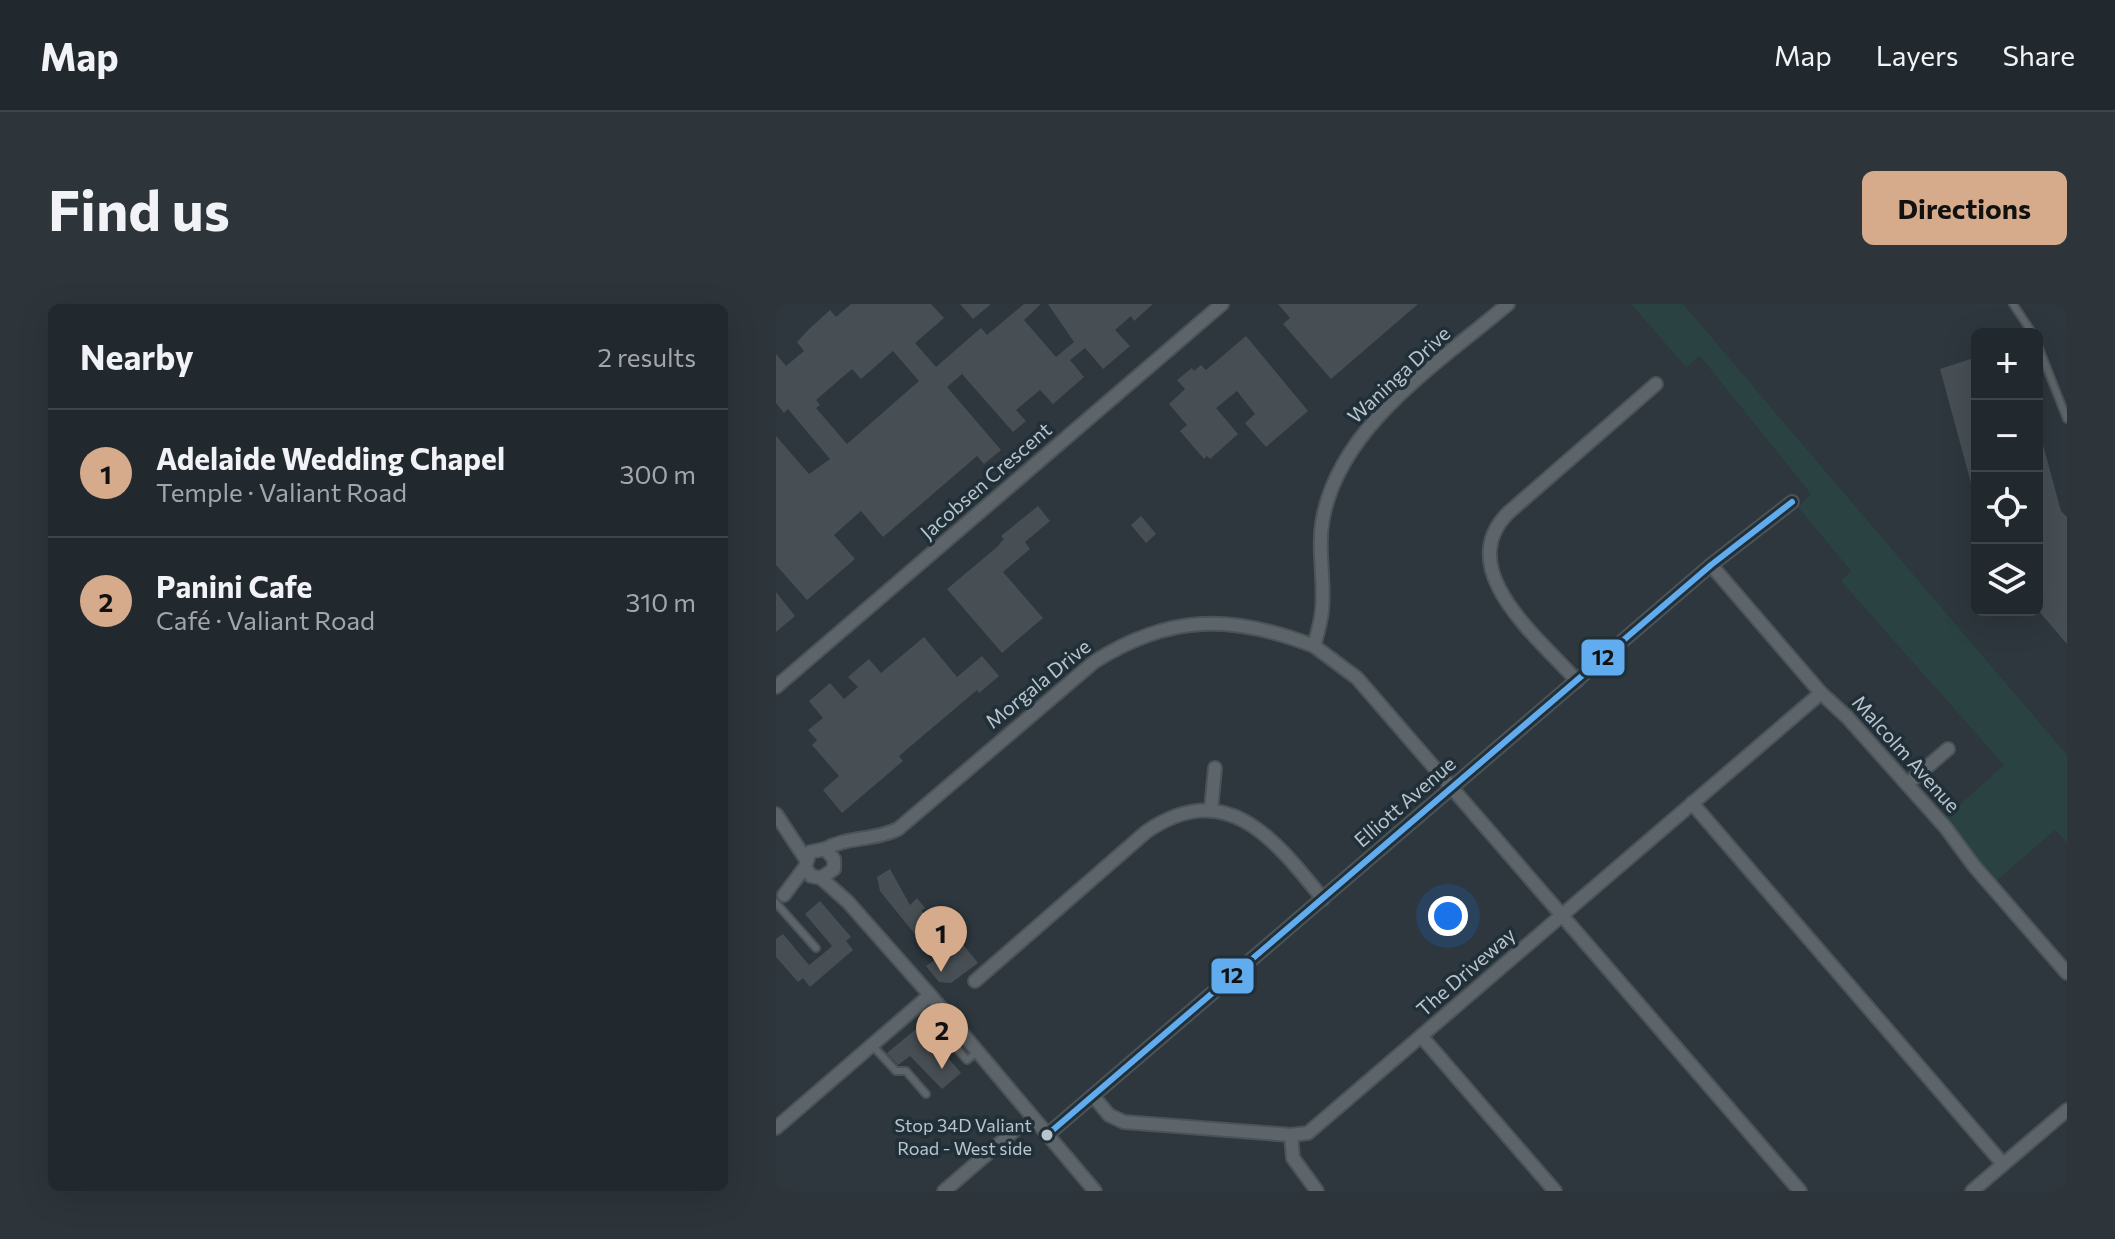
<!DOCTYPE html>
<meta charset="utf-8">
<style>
:root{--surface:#22292e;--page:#2e353a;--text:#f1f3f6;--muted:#a2a6aa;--line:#3f454a;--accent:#d6ab8b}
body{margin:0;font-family:Commissioner,sans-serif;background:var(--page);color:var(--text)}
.controls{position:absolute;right:24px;top:24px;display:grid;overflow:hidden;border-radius:12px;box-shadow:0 8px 32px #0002}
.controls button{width:72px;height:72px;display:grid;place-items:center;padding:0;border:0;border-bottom:2px solid var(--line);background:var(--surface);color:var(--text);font:40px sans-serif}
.you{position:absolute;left:672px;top:612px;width:28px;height:28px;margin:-20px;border:6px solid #fff;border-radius:50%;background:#1a73e8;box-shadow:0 0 0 12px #1a73e833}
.badge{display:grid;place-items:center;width:52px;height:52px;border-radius:50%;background:var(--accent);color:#111;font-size:26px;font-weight:700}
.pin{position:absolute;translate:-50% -66px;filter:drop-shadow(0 2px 4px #0008)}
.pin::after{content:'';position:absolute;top:42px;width:28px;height:24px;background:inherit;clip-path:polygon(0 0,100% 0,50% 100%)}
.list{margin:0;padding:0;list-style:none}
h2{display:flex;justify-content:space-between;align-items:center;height:104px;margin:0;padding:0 32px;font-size:34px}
h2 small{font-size:26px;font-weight:400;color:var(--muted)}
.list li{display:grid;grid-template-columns:52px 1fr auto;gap:24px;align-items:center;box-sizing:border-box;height:128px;padding:0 32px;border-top:2px solid var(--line)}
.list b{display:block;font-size:30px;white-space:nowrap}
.list p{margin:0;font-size:26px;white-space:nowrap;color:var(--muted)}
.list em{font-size:26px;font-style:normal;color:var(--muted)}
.icon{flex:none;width:44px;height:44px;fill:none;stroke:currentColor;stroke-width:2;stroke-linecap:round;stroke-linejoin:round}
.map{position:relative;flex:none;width:1291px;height:887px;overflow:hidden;border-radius:12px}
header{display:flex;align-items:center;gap:48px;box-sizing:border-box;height:112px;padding:0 40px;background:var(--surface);border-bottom:2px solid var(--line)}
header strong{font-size:38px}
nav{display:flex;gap:44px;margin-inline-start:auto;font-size:28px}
.intro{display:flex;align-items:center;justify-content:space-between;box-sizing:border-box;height:192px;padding:0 48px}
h1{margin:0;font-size:56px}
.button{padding:20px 36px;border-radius:12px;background:var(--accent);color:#111;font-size:28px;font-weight:700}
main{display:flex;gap:48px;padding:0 48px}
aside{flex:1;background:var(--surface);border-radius:12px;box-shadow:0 8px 32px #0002}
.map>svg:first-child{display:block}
.green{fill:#2a4241}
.building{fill:#474f54;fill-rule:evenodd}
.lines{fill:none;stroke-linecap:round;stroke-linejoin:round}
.lane-casing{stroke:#4c5357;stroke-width:10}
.street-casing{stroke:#4c5357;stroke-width:16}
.lane{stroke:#5e656a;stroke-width:6}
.street{stroke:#5e656a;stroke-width:12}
.bus-1-casing{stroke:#202f38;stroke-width:12}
.bus-1{stroke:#60acee;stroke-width:6}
.bus-dot{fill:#b9c4cd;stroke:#202f38;stroke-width:3}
.labels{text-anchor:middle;stroke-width:7;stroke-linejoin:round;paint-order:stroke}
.bus-label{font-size:18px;fill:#b9c4cd;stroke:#202f38;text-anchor:end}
.street-label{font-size:20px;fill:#b9c4cd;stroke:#202f38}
.line-badge{stroke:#202f38;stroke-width:3}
.pale-badge-label{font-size:22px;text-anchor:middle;font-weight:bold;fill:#111}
</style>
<header>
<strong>Map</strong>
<nav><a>Map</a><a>Layers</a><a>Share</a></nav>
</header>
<div class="intro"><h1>Find us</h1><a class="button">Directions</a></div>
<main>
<aside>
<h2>Nearby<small>2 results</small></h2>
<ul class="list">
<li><span class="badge">1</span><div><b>Adelaide Wedding Chapel</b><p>Temple · Valiant Road</p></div><em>300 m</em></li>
<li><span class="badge">2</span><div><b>Panini Cafe</b><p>Café · Valiant Road</p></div><em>310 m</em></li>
</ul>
</aside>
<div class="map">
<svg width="1291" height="887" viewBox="0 0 1291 887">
<rect width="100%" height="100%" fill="#2d373d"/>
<path class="green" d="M855 0H907L1291 451V539L1279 526 1219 578 1169 514 1228 461 1065 277 1075 267 1022 203 1035 190 924 52 910 63Z"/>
<g class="building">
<path d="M75 0H155L168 14 139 39 160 63 205 24 211 31 248 0H265L248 16 280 53 298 38 272 0H377L358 17 355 12 339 26 354 42 327 65 309 44 294 56 308 73 277 100 264 86 240 106 250 117 237 128 186 70 171 83 225 146 208 160 201 152 107 233 85 207 58 231 79 255 31 296 0 261V132L33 170 54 155 12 105 8 109 0 99V50L10 62 28 47 21 38 33 25 54 6 60 13ZM117 47 143 77 71 140 40 104 44 101 40 96 76 65 85 75Z"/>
<path d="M184 0H215L197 15Z"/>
<path d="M502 0H642L555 75 507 20 514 14Z"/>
<path d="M470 32 532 107 490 143 469 119 479 110 461 87 440 104 462 130 434 155 431 152 428 155 404 127 411 121 393 100 409 85 401 76 416 64 418 67 425 61 430 66Z"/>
<path d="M1201 53V189L1198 190 1164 65Z"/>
<path d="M1264 130 1285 207 1291 213V340L1261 305Z"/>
<path d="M262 202 274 217 249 238 254 245 227 268 267 314 226 349 171 285 221 243 228 235 225 232Z"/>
<path d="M365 212 380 230 370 239 355 221Z"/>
<path d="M0 288 19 312 0 328Z"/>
<path d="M148 333 181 373 206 352 223 372 203 389 201 386 123 452 127 457 66 509 47 486 63 472 36 441 41 436 32 426 47 414 33 397 54 379 68 395 82 383 72 373 93 355 105 369Z"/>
<path d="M114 565 134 601 141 594 149 604 145 607 165 631 150 644 104 587 101 573Z"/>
<path d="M44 597 75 633 70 637 77 646 34 683 27 674 22 678 0 653V635L7 630 33 661 48 649 56 642 29 610Z"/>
<path d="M185 638 202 659 175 679 163 678 150 662Z"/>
<path d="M140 725H147L185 769 166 785 134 752 122 761 111 749Z"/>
</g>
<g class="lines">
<defs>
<g id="lane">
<path d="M1237 0 1257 30"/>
<path d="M1261 39 1291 115"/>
<path d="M0 599 40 644"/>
<path d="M172 713 161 722 191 756 201 748"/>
<path d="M96 741 120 767H130L150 790"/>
</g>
<g id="street">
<path d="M732 0C663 59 565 120 547 214 541 245 549 275 546 306 545 318 541 331 538 342L581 374 1024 887"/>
<path d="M935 261 1045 389 1071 413 1170 524 1198 562 1291 669"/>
<path d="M801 377C763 334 676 266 732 209L880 80"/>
<path d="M0 383 446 0"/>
<path d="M1131 480 1172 445"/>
<path d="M916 499 1227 860"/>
<path d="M435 506 439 464"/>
<path d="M0 510 29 554"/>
<path d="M49 545C72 532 98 537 122 525L318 358C393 310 456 310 538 342"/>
<path d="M45 574 72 598 154 691 319 887"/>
<path d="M8 591 29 563 34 548 49 545 58 555V565L45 574 35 572 29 563"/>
<path d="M199 677 370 528C451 472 499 536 547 595"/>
<path d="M646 733 779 887"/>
<path d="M318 793 333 811 348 818 515 831 532 829 1045 389"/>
<path d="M0 824 154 691"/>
<path d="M271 831 935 261 1016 198"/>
<path d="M515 831 517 854 541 887"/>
<path d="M168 887 239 826"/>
<path d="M1196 887 1291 806"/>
</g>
</defs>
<use href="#lane" class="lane-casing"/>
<use href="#street" class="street-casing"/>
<use href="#lane" class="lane"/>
<use href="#street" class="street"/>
<defs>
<path id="bus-1" d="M271 831 935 261 1016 198"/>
</defs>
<use href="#bus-1" class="bus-1-casing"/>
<use href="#bus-1" class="bus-1"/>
</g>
<circle class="bus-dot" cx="271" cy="831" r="7"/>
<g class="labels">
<g class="bus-label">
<text x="256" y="828">Stop 34D Valiant<tspan x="256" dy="23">Road - West side</tspan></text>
</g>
<g class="street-label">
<text transform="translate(623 71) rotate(-43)" y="7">Waninga Drive</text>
<text transform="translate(210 177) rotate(-41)" y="7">Jacobsen Crescent</text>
<text transform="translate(262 380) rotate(-39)" y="7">Morgala Drive</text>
<text transform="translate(1130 450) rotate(48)" y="7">Malcolm Avenue</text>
<text transform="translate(629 498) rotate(-41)" y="7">Elliott Avenue</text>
<text transform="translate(690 668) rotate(-41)" y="7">The Driveway</text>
</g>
</g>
<g class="line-badge">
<rect x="804" y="334" width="46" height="39" rx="8" fill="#60acee"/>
<rect x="434" y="653" width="45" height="38" rx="8" fill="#60acee"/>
</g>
<g class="pale-badge-label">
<text x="827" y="361">12</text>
<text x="456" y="679">12</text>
</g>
</svg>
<div class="controls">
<button>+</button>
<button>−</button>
<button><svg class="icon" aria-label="locate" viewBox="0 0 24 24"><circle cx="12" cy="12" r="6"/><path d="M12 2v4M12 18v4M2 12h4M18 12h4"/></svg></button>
<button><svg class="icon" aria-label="layers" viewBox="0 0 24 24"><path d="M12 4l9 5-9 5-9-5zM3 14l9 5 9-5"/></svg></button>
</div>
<div class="you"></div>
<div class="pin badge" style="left:165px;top:668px">1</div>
<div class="pin badge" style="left:166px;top:765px">2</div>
</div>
</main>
